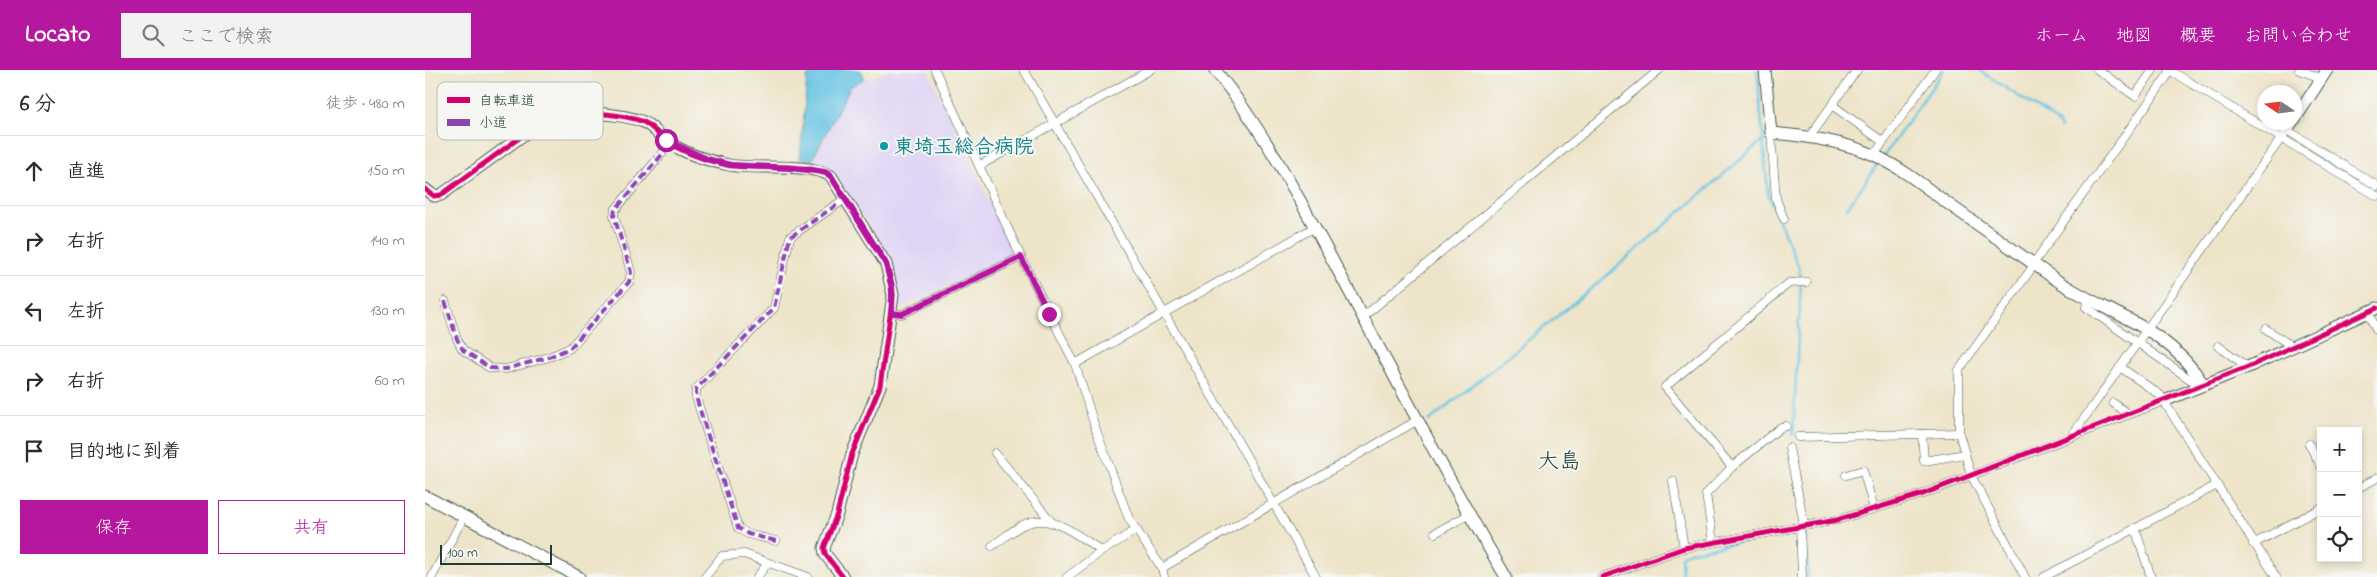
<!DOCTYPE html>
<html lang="ja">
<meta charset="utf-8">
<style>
:root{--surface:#fff;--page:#f2f2f3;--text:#2b2b33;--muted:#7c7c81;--line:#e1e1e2;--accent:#b5179e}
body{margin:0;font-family:"Indie Flower","Klee One",sans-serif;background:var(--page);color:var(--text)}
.controls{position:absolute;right:15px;bottom:15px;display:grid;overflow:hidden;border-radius:0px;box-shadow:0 2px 8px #0003}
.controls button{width:45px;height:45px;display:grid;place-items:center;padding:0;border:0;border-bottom:1px solid var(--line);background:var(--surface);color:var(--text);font:25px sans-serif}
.compass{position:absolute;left:1832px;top:15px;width:45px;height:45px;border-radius:50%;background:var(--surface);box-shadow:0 2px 8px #0003;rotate:283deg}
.scale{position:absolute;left:15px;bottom:12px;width:112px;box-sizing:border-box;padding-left:5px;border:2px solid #1f3d34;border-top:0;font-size:14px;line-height:18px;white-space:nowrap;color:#1f3d34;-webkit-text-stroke:4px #f6f6f2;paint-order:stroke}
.stop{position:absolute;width:15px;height:15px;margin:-11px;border:4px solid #b5179e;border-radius:50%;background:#fff}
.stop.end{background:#b5179e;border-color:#fff;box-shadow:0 1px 5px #0008}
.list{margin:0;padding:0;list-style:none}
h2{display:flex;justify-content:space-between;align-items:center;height:65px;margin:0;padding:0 20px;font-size:21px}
h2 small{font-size:16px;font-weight:400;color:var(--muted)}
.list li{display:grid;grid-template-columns:32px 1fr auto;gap:15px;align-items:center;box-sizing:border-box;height:70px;padding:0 20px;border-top:1px solid var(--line)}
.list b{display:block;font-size:19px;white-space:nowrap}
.list em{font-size:16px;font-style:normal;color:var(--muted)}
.actions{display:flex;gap:10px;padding:15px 20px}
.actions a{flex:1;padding:11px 0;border:1px solid var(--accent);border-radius:0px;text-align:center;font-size:18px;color:var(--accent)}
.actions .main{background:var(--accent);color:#fff}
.icon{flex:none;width:28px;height:28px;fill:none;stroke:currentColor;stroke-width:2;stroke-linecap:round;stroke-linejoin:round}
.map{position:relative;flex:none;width:1952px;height:507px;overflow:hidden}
header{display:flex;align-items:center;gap:30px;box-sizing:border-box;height:70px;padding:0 25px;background:var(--accent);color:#fff}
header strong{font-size:24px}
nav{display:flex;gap:28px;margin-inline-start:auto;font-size:18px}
.search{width:350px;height:45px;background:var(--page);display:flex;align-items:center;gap:12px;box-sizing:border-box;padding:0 18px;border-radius:0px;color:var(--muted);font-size:19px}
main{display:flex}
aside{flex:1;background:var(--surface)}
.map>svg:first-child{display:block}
.built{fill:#e0d4f4}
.water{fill:#65c4e3;stroke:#42808c}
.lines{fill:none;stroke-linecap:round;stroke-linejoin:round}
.stream{stroke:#65c4e3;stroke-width:2.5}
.street-casing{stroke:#3e564a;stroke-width:9}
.secondary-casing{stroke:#3e564a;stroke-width:13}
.street{stroke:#fff;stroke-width:8}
.secondary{stroke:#fff;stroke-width:11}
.quiet{stroke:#8e44ad;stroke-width:4;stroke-dasharray:8 4;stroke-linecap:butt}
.cycleway-casing{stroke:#f6f6f2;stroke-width:8}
.cycleway{stroke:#d6006c;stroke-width:5}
.route{stroke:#b5179e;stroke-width:6}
.culture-dot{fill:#0f9aa8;stroke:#f6f6f2;stroke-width:2}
.labels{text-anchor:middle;stroke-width:4;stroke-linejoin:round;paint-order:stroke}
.culture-label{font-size:20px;font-weight:bold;fill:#0d838f;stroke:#f6f6f2;text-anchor:start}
.quarter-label{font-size:22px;fill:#1f3d34;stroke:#f6f6f2}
.key{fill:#f6f6f2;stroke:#b6beb9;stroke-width:1}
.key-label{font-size:14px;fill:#1f3d34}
</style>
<header>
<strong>Locato</strong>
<div class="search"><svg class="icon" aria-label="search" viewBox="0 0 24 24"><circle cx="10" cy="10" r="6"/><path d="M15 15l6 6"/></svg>ここで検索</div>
<nav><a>ホーム</a><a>地図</a><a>概要</a><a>お問い合わせ</a></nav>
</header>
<main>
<aside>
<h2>6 分<small>徒歩 · 480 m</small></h2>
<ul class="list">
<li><svg class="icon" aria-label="ahead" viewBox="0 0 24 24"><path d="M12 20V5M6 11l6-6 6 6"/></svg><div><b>直進</b></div><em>150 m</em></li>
<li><svg class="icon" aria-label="right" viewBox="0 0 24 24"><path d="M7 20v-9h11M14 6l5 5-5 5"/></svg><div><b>右折</b></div><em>140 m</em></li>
<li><svg class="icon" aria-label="left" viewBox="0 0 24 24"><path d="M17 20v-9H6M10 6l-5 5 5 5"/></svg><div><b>左折</b></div><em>130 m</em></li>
<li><svg class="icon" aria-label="right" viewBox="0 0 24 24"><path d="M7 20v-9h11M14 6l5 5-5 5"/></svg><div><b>右折</b></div><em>60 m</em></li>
<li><svg class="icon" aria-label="arrive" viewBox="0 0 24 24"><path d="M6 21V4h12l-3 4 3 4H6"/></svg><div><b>目的地に到着</b></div></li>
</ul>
<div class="actions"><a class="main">保存</a><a>共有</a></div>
</aside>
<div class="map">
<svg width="1952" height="507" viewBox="0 0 1952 507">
<rect width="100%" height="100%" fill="#f6f6f2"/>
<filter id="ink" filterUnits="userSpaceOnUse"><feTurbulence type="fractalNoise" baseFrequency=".02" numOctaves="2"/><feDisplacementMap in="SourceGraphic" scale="10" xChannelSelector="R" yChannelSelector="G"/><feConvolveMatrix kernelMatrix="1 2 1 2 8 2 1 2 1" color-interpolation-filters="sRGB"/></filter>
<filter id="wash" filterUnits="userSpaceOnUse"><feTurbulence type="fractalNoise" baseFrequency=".0096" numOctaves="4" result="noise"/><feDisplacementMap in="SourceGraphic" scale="20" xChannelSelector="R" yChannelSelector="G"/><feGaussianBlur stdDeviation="1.12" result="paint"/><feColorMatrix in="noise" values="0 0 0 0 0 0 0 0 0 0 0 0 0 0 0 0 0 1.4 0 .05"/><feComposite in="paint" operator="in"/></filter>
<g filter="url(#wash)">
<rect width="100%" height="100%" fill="#eee4c9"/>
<path class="built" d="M464 0H503L587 181 586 187 476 238 472 235 471 207 455 173 410 104 386 94 425 17 438 9 439 6 443 10Z"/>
<path class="water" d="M392 0H435L439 6 438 9 425 17 387 90 375 89 382 7Z"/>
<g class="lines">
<g class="stream">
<path d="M1332 0 1343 124 1374 198 1376 210 1368 365"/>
<path d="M1554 0 1632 52 1636 58"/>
<path d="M1459 86 1519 0"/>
<path d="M1422 138 1454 92"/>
<path d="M1004 351 1179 208 1338 70"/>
<path d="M1381 458 1383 507"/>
<path d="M1257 507 1256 486 1264 482 1367 462"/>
</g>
</g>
</g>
<g filter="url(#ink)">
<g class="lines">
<defs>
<g id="street">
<path d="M510 0 596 187 650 294 671 360 704 449 737 498 739 507"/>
<path d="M599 0 891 507"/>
<path d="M1673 0 1710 26 1728 0"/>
<path d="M1744 0 1952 126"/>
<path d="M1874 0 1896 8"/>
<path d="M1407 35 1458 72"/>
<path d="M1346 63 1351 129 1359 149"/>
<path d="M1384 67 1432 0"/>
<path d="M1449 85 1510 0"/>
<path d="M554 96 725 0"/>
<path d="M1608 194 1746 1"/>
<path d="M1664 229 1661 237 1766 310 1777 314"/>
<path d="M20 231 32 269 38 280 65 298 81 299 124 287 145 278 204 212 206 202 189 146 190 140 245 74"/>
<path d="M1943 242 1952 261"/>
<path d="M467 243 477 244 596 187"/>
<path d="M938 247 1234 0"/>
<path d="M1841 259 1868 277"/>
<path d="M1793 276 1823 297"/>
<path d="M650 294 890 157"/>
<path d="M1688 333 1704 344"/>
<path d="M1497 364 1499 391 1540 384"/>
<path d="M1373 367 1534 363"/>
<path d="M1646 367 1862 60 1952 116"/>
<path d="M1884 374 1896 396"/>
<path d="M1364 378 1379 454"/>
<path d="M570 383 625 450"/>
<path d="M1307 397 1240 317 1364 213 1381 212"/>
<path d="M1421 405 1438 400 1449 439"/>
<path d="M1248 411 1259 478"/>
<path d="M1792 415 1851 507"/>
<path d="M1933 418 1952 408"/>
<path d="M1375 455 1377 507"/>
<path d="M1710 458 1726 507"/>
<path d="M1010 463 1045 444"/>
<path d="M351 471 323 464 313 458 283 366 271 327V319L349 238 365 167 421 128"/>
<path d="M1288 472 1281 424 1307 397 1356 357 1361 356"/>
<path d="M1828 474 1896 438"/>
<path d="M567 476C578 469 588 459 600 454 627 442 654 467 677 481L711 460"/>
<path d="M737 498 993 350"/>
<path d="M7 507 39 446"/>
<path d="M280 507 297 486 319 484 383 507"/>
<path d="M332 507 343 493"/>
<path d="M642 507 677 481"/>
<path d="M1177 507 1259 478 1412 450 1498 424 1739 331"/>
<path d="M1600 507 1546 405 1534 363V300L1609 195"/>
<path d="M1619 507 1792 415 1735 325 1695 297"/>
</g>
<g id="secondary">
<path d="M790 0C841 63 877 134 916 206 970 307 1022 409 1081 507"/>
<path d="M1340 0 1346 63C1381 66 1417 71 1449 85 1475 97 1499 116 1522 133 1558 158 1594 184 1630 209 1686 247 1739 253 1779 315"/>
<path d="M1870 49 1902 0"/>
<path d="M1862 60 1867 52"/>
<path d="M0 119 9 126 16 125 127 44 133 42C156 42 194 43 216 51 226 54 234 66 243 72 259 83 284 91 304 95 331 100 383 92 406 106L461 194 468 225 455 316 427 384 412 444 399 478 400 484 418 507"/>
<path d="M1739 331 1823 297 1952 238"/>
<path d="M0 426 154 507"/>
</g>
</defs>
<use href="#street" class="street-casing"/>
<use href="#secondary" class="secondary-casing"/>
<use href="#street" class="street"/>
<use href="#secondary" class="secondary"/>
<g class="quiet">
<path d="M20 231 32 269 38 280 65 298 81 299 124 287 145 278 204 212 206 202 189 146 190 140 241 80"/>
<path d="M351 471 323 464 313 458 283 366 271 327V319L349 238 365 167 413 134"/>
</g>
<defs>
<g id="cycleway">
<path d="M0 119 9 126 16 125 127 44 133 42C156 42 194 43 216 51 226 54 234 66 243 72 259 83 284 91 304 95 331 100 383 92 406 106L461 194 468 225 455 316 427 384 412 444 399 478 400 484 418 507"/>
<path d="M1177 507 1259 478 1412 450 1498 424 1823 297 1952 238"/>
</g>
</defs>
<use href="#cycleway" class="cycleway-casing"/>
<use href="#cycleway" class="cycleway"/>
</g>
</g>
<g class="lines" filter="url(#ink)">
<path class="route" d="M241 70 282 89 305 95 365 98 400 102 406 106 461 194 467 216V243L477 244 596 187 624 244"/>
</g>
<circle class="culture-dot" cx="459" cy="76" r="5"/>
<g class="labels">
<g class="culture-label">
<text x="469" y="83">東埼玉総合病院</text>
</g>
<g class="quarter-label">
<text x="1134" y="398">大島</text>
</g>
</g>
<rect x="12" y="12" width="166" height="58" rx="8" class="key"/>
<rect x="22" y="27" width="23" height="6" fill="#d6006c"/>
<rect x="22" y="49" width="23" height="7" fill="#8e44ad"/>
<g class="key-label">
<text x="54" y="35">自転車道</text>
<text x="54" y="57">小道</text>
</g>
</svg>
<div class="controls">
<button>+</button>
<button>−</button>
<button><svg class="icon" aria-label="locate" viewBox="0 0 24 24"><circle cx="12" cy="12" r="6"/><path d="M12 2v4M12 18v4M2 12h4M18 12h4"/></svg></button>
</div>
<svg class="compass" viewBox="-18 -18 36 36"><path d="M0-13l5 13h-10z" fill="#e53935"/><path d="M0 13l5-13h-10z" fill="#7c7c81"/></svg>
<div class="scale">100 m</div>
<div class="stop" style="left:241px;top:70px"></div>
<div class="stop end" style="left:624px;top:244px"></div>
</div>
</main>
